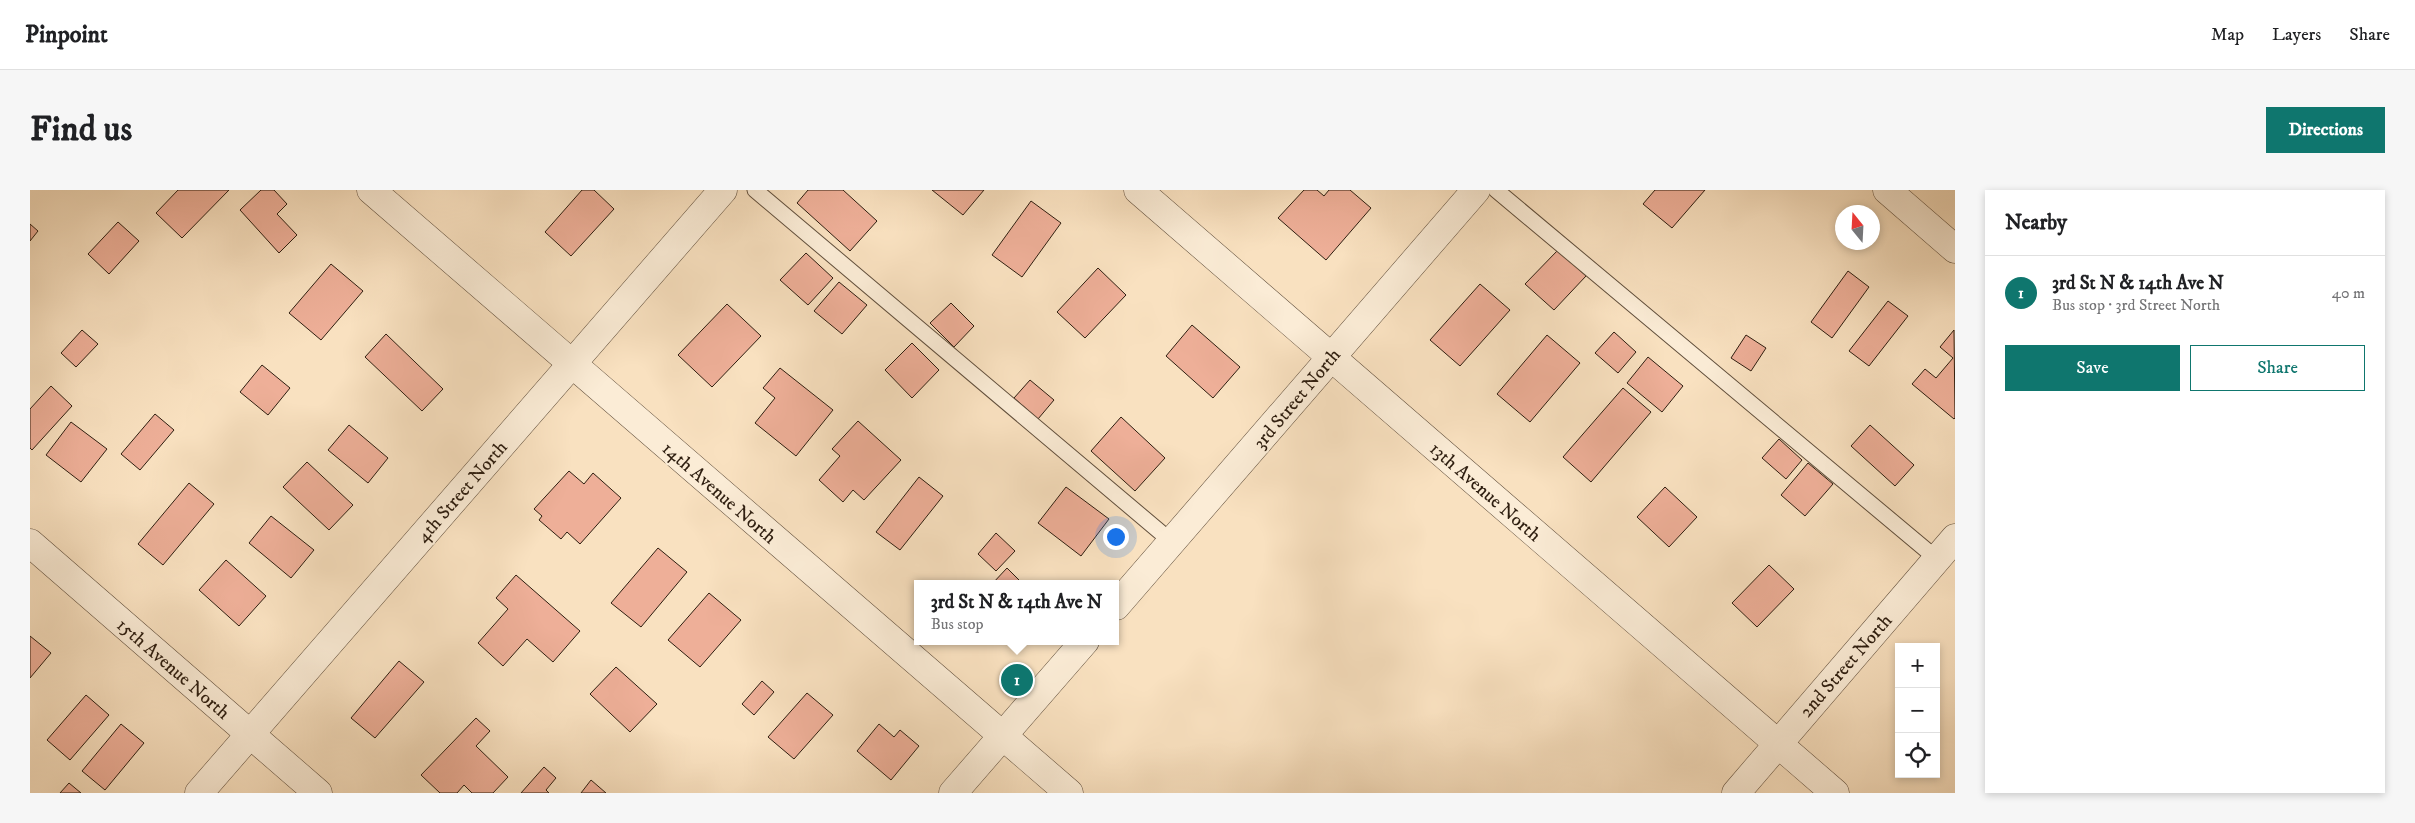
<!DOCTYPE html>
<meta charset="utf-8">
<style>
:root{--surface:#fff;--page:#f6f6f6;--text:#202124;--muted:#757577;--line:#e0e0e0;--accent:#0f766e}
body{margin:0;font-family:"IM FELL DW Pica",serif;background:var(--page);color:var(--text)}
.controls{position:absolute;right:15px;bottom:15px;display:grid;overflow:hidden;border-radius:0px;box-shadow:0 2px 8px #0003}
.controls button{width:45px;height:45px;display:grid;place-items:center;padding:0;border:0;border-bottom:1px solid var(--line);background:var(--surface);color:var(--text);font:25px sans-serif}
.compass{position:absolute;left:1805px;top:15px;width:45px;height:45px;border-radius:50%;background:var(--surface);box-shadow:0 2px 8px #0003;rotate:342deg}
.you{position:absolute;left:1085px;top:346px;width:18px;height:18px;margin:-12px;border:4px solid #fff;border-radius:50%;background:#1a73e8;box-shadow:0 0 0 8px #1a73e833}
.badge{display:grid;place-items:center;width:32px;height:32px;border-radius:50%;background:var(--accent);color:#fff;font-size:16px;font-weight:700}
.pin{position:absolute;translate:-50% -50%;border:2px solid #fff;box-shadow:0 1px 5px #0006}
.popup{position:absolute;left:884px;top:390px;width:205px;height:65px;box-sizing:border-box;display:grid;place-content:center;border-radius:0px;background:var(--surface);filter:drop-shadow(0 1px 4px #0005);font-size:16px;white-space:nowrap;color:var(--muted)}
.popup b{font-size:19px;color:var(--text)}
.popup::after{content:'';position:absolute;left:50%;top:100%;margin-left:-10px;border:10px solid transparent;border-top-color:var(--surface)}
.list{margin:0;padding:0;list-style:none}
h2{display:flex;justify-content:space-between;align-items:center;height:65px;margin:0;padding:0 20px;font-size:21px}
h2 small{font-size:16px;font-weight:400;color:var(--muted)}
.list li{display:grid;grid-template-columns:32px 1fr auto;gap:15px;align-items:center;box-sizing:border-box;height:75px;padding:0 20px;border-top:1px solid var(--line)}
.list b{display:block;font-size:19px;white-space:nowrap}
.list p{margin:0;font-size:16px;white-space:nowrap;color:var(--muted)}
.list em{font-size:16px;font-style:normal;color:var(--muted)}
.actions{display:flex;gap:10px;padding:15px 20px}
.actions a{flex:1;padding:11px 0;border:1px solid var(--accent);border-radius:0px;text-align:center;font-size:18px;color:var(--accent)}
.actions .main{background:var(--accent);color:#fff}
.icon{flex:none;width:28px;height:28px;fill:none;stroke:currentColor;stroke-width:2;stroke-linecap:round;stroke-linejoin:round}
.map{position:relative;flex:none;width:1925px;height:603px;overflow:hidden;border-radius:0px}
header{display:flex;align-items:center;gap:30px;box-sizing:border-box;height:70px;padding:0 25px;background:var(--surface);border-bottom:1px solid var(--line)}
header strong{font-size:24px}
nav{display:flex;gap:28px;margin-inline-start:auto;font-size:18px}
.intro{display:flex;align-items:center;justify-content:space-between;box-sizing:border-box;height:120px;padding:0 30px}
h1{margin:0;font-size:35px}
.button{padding:12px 22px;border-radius:0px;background:var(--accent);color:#fff;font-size:18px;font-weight:700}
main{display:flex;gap:30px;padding:0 30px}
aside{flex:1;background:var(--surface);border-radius:0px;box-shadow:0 2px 8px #0003}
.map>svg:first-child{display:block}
.building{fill:#eeaf98;stroke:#2e1e10}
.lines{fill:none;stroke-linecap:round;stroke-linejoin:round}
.service-casing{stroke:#614f3c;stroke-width:17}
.minor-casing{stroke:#614f3c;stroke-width:29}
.tertiary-casing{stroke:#614f3c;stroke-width:29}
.service{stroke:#fbecd6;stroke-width:15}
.minor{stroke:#fbecd6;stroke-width:28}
.tertiary{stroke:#fbecd6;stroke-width:28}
.labels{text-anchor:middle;stroke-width:4.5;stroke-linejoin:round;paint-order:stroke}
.street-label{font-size:19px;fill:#2e1e10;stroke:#fbecd6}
</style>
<header>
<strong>Pinpoint</strong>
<nav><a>Map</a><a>Layers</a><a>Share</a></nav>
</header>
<div class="intro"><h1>Find us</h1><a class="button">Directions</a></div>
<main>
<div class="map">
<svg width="1925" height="603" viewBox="0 0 1925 603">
<rect width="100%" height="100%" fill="#f9e1c0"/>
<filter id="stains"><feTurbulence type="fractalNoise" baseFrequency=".004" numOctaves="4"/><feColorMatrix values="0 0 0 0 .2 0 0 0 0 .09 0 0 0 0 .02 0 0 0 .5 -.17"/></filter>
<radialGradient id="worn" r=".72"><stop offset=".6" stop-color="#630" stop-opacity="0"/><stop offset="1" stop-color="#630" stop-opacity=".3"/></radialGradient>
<g class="building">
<path d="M148 0H199L152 48 126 23Z"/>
<path d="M231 0H244L257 14 247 24 267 45 249 63 210 20Z"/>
<path d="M552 0H564L584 19 541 66 515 42Z"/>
<path d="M778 0H813L847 31 820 61 767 13Z"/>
<path d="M902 0H954L933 25Z"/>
<path d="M1274 0H1287L1294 6 1299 0H1320L1341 18 1296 70 1248 28Z"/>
<path d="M1625 0H1675L1642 38 1613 14Z"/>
<path d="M1001 11 1031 33 992 87 962 65Z"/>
<path d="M88 32 109 51 79 84 58 64Z"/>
<path d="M0 34 8 41 0 51Z"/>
<path d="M1528 60 1556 86 1524 120 1495 94Z"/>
<path d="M776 63 803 88 778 115 750 90Z"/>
<path d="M301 74 333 101 291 150 259 123Z"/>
<path d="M1068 78 1096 105 1055 148 1027 122Z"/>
<path d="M1818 81 1839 97 1802 148 1781 132Z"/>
<path d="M809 92 837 115 812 144 784 121Z"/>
<path d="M1450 94 1480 120 1430 176 1400 150Z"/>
<path d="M1858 111 1878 126 1839 176 1819 161Z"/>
<path d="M921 113 944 136 924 157 900 133Z"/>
<path d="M697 114 731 146 682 197 648 165Z"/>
<path d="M1162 135 1210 177 1183 208 1136 166Z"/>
<path d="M52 140 68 154 46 177 31 163Z"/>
<path d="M1924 140 1925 228 1924 229 1882 194 1895 179 1906 188 1923 168 1910 157Z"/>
<path d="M1584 142 1606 162 1588 183 1565 163Z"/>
<path d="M356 144 413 199 392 221 335 167Z"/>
<path d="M1517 145 1550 173 1500 232 1467 204Z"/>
<path d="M1716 145 1736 158 1721 181 1701 168Z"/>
<path d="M882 153 909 180 882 208 855 180Z"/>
<path d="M1618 167 1653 196 1632 222 1597 193Z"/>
<path d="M232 175 260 198 238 225 210 202Z"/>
<path d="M750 178 803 220 766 266 725 233 745 208 733 198Z"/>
<path d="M1000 190 1024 210 1008 229 984 208Z"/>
<path d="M21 196 42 216 2 260 0 258V219Z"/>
<path d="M1593 198 1621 222 1561 292 1533 267Z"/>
<path d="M125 224 144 240 110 280 91 264Z"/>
<path d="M1091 227 1135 268 1105 301 1061 261Z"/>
<path d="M828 231 871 270 834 310 823 300 813 312 789 290 810 266 802 259Z"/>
<path d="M41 232 77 259 51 292 16 265Z"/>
<path d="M319 235 358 268 338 293 298 260Z"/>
<path d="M1840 235 1884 275 1865 296 1821 256Z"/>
<path d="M1749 249 1772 270 1756 289 1732 268Z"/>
<path d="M277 272 323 315 299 340 253 297Z"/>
<path d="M1778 273 1803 294 1775 326 1751 305Z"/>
<path d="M539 281 554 294 563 283 591 308 550 354 537 342 531 349 509 330 512 326 504 319Z"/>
<path d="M889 287 913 306 870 360 846 342Z"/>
<path d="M159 293 184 314 133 375 108 354Z"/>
<path d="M1036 297 1079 329 1051 366 1008 333Z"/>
<path d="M1635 297 1667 327 1639 357 1607 327Z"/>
<path d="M241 326 284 360 261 388 219 353Z"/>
<path d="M966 343 985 361 966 381 948 364Z"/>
<path d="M628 358 657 382 611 437 581 413Z"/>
<path d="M196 370 236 406 209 436 169 400Z"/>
<path d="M1739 375 1764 399 1727 437 1702 413Z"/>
<path d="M977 378 993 394H962Z"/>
<path d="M486 385 550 441 523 472 497 449 473 476 448 453 478 419 466 408Z"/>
<path d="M679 403 711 430 670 477 638 450Z"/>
<path d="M0 446 21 463 0 488Z"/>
<path d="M369 471 394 492 345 548 321 528Z"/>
<path d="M586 477 627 514 600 542 560 504Z"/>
<path d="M732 491 744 502 724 525 712 514Z"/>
<path d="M777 503 803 525 764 569 738 547Z"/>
<path d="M56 505 79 525 40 570 17 550Z"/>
<path d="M446 528 460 541 446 556 478 587 463 603H442L434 595 427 603H410L391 585Z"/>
<path d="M91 534 114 553 75 600 52 581Z"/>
<path d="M849 534 864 547 870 540 889 556 861 590 827 561Z"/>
<path d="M514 577 526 588 516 600 519 603H491Z"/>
<path d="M561 590 576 603H551Z"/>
<path d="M39 593 51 603H30Z"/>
</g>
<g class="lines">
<defs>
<g id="service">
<path d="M725 0 1142 352"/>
<path d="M1466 0 1907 369"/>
</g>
<g id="minor">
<path d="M341 0 1039 603"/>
<path d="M1108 0 1805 603"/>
<path d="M1857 0 1925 59"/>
<path d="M0 353 288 603"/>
<path d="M169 603 693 0"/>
</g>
<g id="tertiary">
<path d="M1086 416 1446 0"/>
<path d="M923 603 1055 451"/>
<path d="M1706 603 1925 348"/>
</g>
</defs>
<use href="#service" class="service-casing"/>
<use href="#minor" class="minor-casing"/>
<use href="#tertiary" class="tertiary-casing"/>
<use href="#service" class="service"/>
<use href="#minor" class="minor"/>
<use href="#tertiary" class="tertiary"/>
</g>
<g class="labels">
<g class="street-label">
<text transform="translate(1266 208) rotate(-50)" y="7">3rd Street North</text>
<text transform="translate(431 301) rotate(-49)" y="7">4th Street North</text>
<text transform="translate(1456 301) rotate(41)" y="7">13th Avenue North</text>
<text transform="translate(690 302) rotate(41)" y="7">14th Avenue North</text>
<text transform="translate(1815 475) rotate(-49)" y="7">2nd Street North</text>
<text transform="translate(144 478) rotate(41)" y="7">15th Avenue North</text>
</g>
</g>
<rect width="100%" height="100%" filter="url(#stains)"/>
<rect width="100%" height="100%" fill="url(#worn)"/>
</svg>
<div class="controls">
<button>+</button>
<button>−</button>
<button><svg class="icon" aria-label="locate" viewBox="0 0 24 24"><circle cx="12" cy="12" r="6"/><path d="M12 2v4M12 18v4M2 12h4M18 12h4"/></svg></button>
</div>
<svg class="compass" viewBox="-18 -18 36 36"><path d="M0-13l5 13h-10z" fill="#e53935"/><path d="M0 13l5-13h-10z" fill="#757577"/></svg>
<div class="you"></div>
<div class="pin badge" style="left:987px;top:490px">1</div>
<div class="popup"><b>3rd St N &amp; 14th Ave N</b>Bus stop</div>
</div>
<aside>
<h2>Nearby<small></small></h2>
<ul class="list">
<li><span class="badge">1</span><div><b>3rd St N &amp; 14th Ave N</b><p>Bus stop · 3rd Street North</p></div><em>40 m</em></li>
</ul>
<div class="actions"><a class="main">Save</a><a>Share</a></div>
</aside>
</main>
